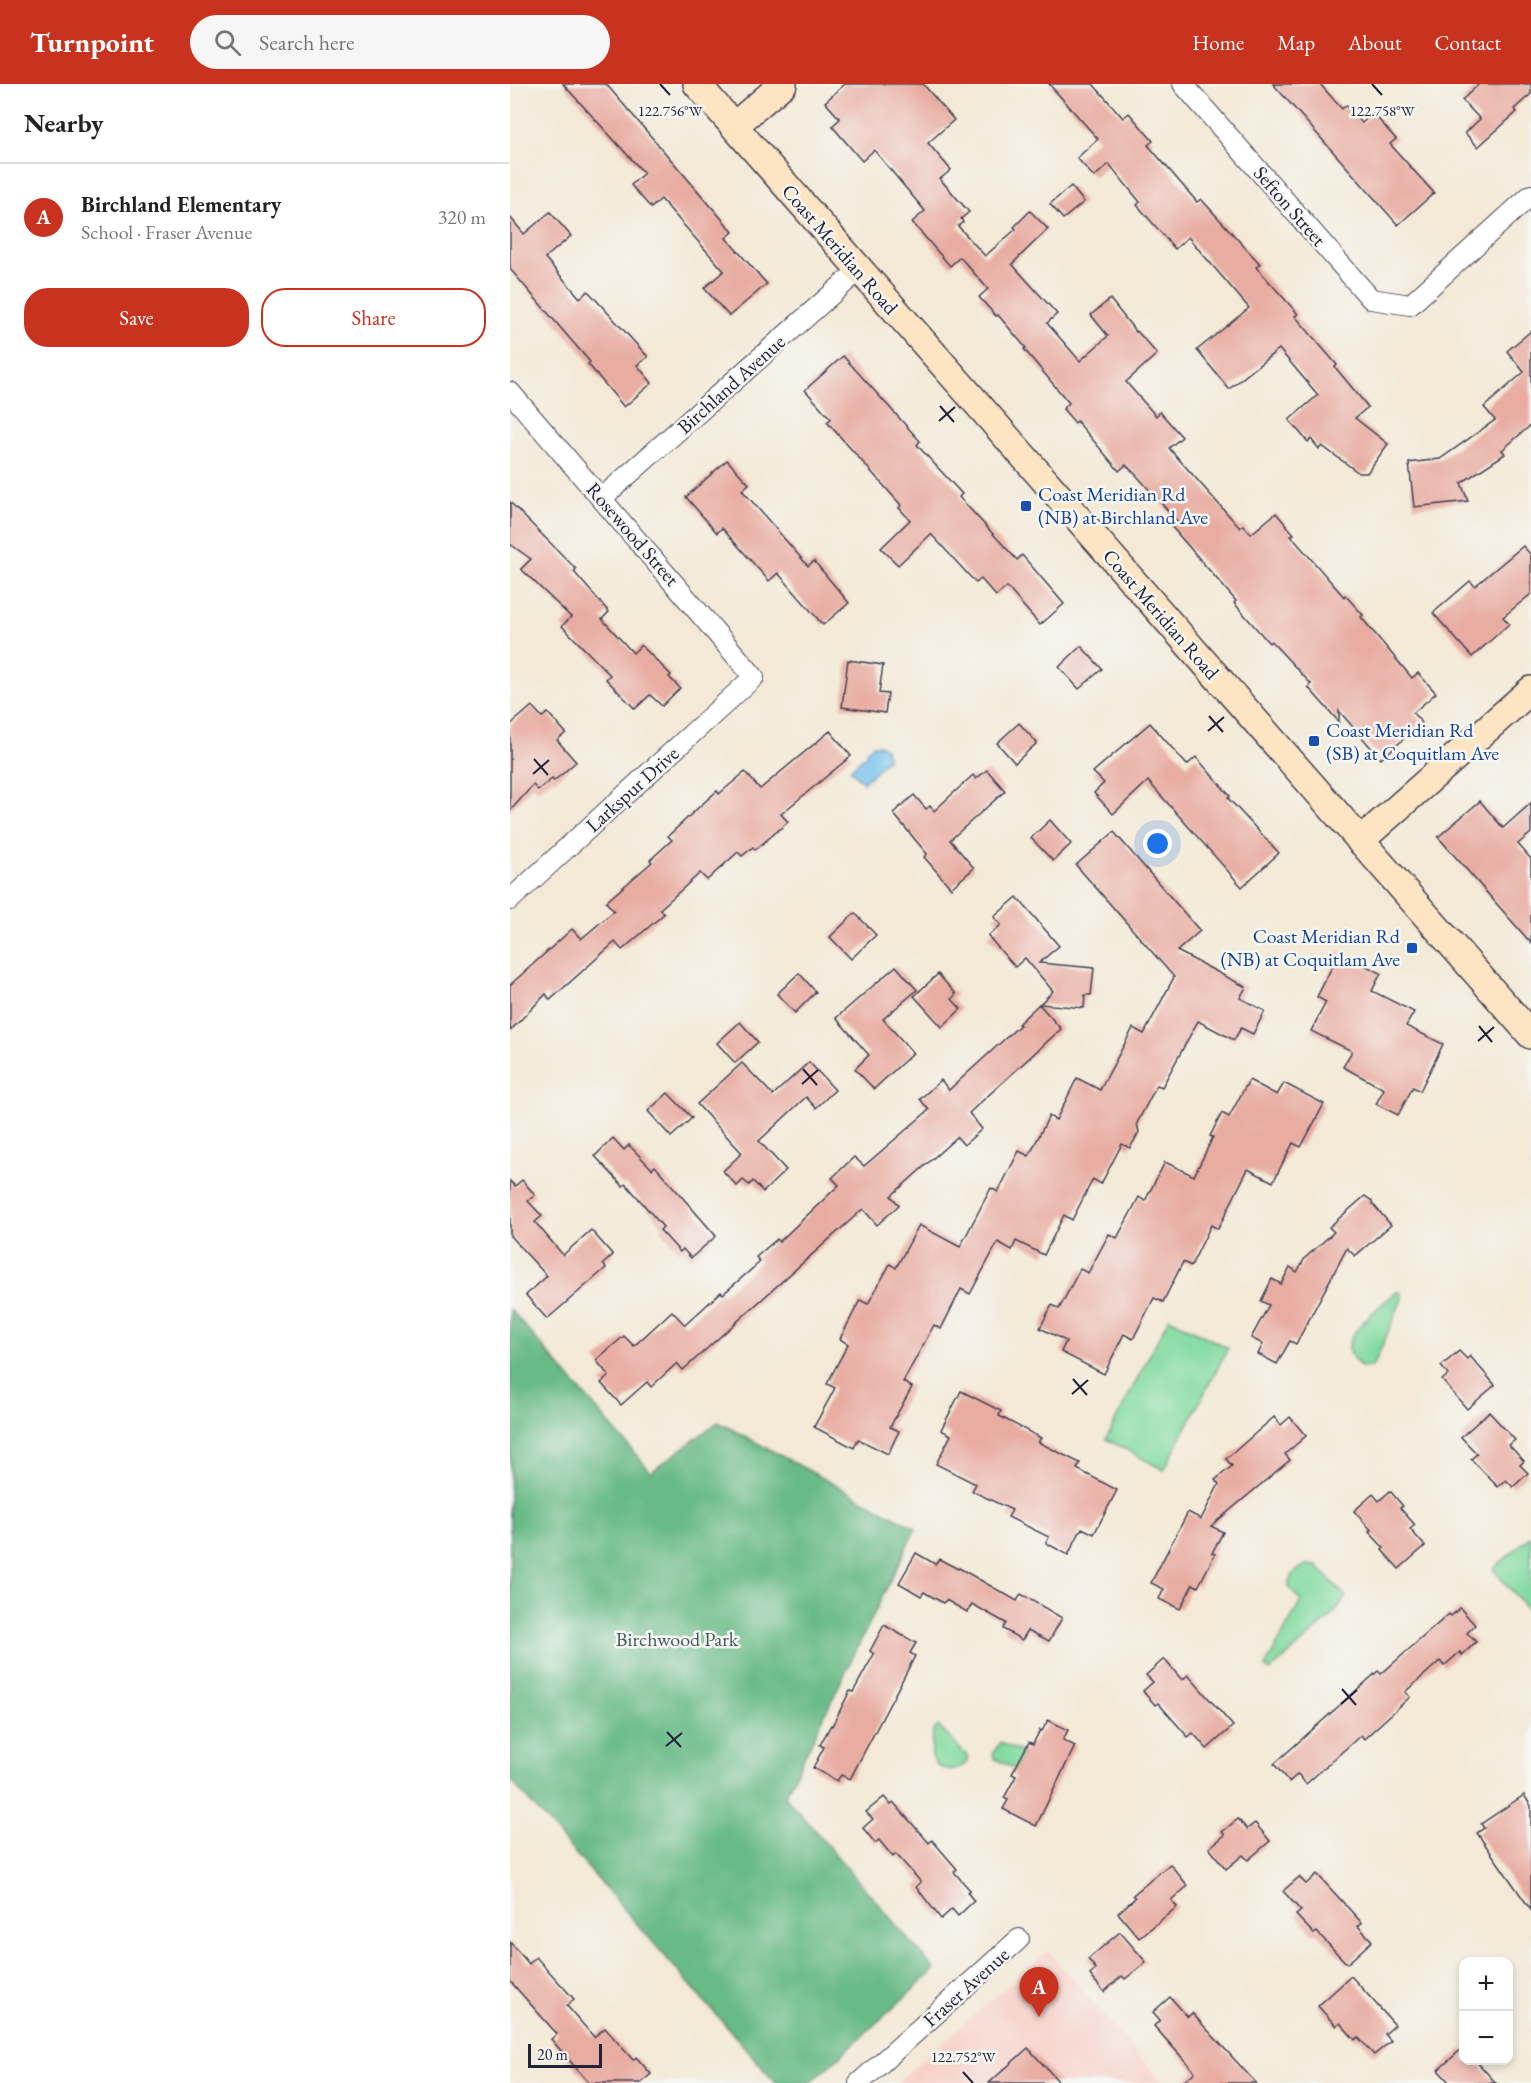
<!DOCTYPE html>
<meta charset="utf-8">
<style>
:root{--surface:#fff;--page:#f6f6f6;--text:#222;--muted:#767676;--line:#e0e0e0;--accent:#c8321e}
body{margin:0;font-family:"EB Garamond",serif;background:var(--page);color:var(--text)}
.controls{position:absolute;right:18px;bottom:18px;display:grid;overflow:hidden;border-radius:12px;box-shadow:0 3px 9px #0003}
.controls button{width:54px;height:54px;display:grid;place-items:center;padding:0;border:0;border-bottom:2px solid var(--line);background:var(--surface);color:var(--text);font:30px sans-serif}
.scale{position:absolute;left:18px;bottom:15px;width:74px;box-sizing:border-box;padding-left:6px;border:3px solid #22223b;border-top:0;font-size:16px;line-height:21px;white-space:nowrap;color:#22223b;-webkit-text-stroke:4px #f6f6f2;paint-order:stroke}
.you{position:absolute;left:648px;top:760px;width:21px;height:21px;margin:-15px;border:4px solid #fff;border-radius:50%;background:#1a73e8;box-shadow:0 0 0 9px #1a73e833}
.badge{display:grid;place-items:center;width:39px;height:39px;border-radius:50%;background:var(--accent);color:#fff;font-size:20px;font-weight:700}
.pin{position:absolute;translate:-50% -50px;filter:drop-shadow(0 2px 3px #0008)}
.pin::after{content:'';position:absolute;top:32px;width:21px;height:18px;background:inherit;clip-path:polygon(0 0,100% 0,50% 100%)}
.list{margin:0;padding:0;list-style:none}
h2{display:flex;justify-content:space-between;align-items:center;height:78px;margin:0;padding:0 24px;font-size:26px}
h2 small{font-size:20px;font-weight:400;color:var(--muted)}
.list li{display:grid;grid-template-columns:39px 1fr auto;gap:18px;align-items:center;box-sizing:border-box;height:108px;padding:0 24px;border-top:2px solid var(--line)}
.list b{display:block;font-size:22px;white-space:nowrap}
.list p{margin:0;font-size:20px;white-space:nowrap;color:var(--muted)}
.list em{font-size:20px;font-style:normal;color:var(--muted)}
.actions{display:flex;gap:12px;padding:18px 24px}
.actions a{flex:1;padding:14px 0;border:2px solid var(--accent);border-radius:24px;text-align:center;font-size:21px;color:var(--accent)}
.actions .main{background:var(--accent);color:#fff}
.icon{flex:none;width:33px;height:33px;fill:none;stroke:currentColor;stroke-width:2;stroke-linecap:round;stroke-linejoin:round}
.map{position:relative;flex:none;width:1021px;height:1999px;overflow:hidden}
header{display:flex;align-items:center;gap:36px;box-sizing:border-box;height:84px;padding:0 30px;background:var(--accent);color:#fff}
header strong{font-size:28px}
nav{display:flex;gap:33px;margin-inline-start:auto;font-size:21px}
.search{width:420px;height:54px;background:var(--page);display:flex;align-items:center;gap:15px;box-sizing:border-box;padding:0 21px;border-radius:33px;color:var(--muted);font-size:22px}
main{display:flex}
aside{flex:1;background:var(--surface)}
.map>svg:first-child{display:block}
.built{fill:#f7d1c9}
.green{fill:#81daa0;stroke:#527e6e;stroke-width:1.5}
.forest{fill:#68ba86;stroke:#456e60;stroke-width:1.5}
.water{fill:#73c0ed;stroke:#4a7194;stroke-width:1.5}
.building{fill:#e8aca1}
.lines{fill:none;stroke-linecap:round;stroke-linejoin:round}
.street-casing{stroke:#414052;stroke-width:22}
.secondary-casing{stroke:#414052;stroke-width:30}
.street{stroke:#fff;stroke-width:20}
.secondary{stroke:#fde5c4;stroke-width:27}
.ticks{fill:none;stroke:#22223b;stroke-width:2}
.transit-dot{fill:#1a4fb4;stroke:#f6f6f2;stroke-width:2}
.labels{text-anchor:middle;stroke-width:5;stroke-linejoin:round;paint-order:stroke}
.street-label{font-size:20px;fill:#22223b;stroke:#f6f6f2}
.transit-label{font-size:20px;fill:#164399;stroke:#f6f6f2;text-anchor:start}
.park-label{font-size:20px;fill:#3e5959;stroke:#f6f6f2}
.ticks-label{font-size:15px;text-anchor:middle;fill:#22223b;stroke:#f6f6f2;stroke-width:5;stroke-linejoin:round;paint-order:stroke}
</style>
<header>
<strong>Turnpoint</strong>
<div class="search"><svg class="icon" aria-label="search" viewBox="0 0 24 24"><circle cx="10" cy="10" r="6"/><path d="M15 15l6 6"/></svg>Search here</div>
<nav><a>Home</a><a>Map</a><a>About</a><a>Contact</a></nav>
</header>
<main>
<aside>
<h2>Nearby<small></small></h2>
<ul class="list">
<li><span class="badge">A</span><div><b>Birchland Elementary</b><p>School · Fraser Avenue</p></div><em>320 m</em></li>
</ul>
<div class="actions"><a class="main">Save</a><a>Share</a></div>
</aside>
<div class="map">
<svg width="1021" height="1999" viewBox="0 0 1021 1999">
<rect width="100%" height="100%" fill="#f6f6f2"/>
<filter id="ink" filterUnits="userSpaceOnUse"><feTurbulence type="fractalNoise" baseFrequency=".0167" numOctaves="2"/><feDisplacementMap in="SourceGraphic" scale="12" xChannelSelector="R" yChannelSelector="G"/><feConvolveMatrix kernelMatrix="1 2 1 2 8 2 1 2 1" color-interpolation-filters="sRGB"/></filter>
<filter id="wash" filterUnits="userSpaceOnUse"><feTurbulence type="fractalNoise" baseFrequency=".008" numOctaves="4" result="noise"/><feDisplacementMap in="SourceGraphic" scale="24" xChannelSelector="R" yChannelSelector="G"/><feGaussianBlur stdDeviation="1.35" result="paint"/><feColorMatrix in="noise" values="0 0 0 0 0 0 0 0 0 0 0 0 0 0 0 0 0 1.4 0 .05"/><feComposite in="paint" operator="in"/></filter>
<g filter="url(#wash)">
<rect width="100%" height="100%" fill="#f3e9d6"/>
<path class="built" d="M538 1867 653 1999H386Z"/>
<g class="green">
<path d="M888 1208 892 1210V1215L865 1278 861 1283 852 1284C846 1278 840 1272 839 1264 837 1247 873 1220 885 1209Z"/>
<path d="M659 1234 718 1264 654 1386 596 1355Z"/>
<path d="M1021 1452V1530L983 1485Z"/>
<path d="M796 1481 807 1482 836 1513 822 1532 760 1587 755 1583 791 1517 779 1503C778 1492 787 1486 796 1481Z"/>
<path d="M428 1642 457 1672V1677C449 1689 428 1689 422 1673 421 1669 422 1664 422 1659 423 1652 422 1647 428 1642Z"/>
<path d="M490 1659 513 1669 505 1685 484 1674 483 1669Z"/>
</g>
<path class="forest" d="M0 1225 141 1388 208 1338 406 1444 275 1712 425 1886 300 1999H266L0 1695Z"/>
<path class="water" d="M363 661H370L375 664 378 674 353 699 340 685 356 671 357 666Z"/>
<g id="blocks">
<g class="building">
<path d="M53 0H96L223 148 216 154 257 200 219 232 194 204 214 187 151 115 141 124 121 101 134 89Z"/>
<path d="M335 0H413L444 36 418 59 441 86 430 95 459 128 451 135 453 138 448 142 475 172 506 145 504 143 520 127 538 145 502 180 547 230 537 239 570 277 598 252 581 231 600 215 626 248 627 247 647 270 616 298 646 332 650 328 672 353 659 364 730 444 733 441 741 450 766 429 784 450 781 452 834 513 835 511 853 531 851 533 902 594 908 589 926 609 903 629 912 639 871 675 829 627V638L798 603 801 600 761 557 759 559 724 519 726 517 661 442 667 437 627 392 616 381 609 387 567 337 565 339 553 325 559 319 514 265 516 264 488 231 486 232 469 213 478 205 450 173 440 182 402 138 415 127 364 66 352 77 322 42 330 35 315 18Z"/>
<path d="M539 0H583L613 34 619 29 643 57 638 61 687 118 691 115 750 180 746 183 788 230 785 232 827 281 825 283 858 323 845 334 878 360 857 389H849L812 362 809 365 801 355 798 358 779 336 808 311 769 265 719 305 687 266 739 224 678 153 665 165 627 121 630 118 599 80 584 93 567 74 588 55Z"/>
<path d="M763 0H810L832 25 836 21 852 39 863 29 886 55 880 60 924 109 888 141Z"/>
<path d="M969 0H1021V10L1004 25 1007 28 968 63 955 49 970 35 952 16Z"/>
<path d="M561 102 574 118 553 135 540 120Z"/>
<path d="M40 128 61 152 35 174 70 214 78 207 138 273 127 281 142 299 114 323 78 280 80 278 0 185V133L14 150Z"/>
<path d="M1021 247V341L992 366 995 370 951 399 958 417 904 423 899 379 930 375 985 336 974 323 1014 288 997 267Z"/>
<path d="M333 272 410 357 407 361 452 410 449 413 507 476 512 471 554 520 530 541 497 503 486 512 471 495 466 499 421 450 388 481 371 464 400 436 389 424 391 421 317 338 321 335 295 306Z"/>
<path d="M217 376 239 400 232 406 298 482 304 477 339 519 313 541 268 489 259 497 212 444 207 449 176 413Z"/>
<path d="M0 418 66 485 64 488 99 528 92 535 123 569 131 561 161 591 159 593 170 604 152 622 140 611 125 625 96 595 100 591 52 542 61 533 11 485 21 475 0 460Z"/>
<path d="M1013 462 1021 471V510L993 533 999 540 962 573 923 529 960 497 965 502Z"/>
<path d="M571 562 592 585 569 605 549 583Z"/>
<path d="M338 576 373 581 369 609 378 610 375 629 332 623Z"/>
<path d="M22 622 32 633 38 629 56 649 47 656 66 678 44 697 42 695 28 706 23 701 0 727V641Z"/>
<path d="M509 639 527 659 505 679 487 659Z"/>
<path d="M640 639 677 681 686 673 720 712 718 714 769 769 732 803 638 697 603 730 584 709 594 699 583 688Z"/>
<path d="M320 647 341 672 271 730 278 738 245 766 243 763 232 772 228 768 197 796 190 789 150 825 154 830 112 866 105 858 40 916 36 910 0 947V901L62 845 71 855 104 827 96 818 142 778 140 776 162 756 158 752 189 723 207 707 209 710 235 688 250 705Z"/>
<path d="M477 686 495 707 440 756 464 784 441 804 414 773 417 770 383 729 404 711 416 725 420 722 424 727 463 691 466 695Z"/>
<path d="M970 717 993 744 1021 719V749L1008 760 1021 775V859L928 753Z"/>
<path d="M540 736 561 760 543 777 521 754Z"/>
<path d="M604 748 690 847 667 867 736 903 730 914 755 927 743 950 731 944 724 956 688 937 652 1003 647 1001 627 1039 629 1048 620 1064 612 1060 591 1100 583 1095 562 1136 554 1131 534 1171 506 1157 502 1166 488 1158 460 1210 451 1205 431 1245 424 1241 393 1298 402 1303 380 1343 389 1347 378 1370 348 1355 344 1364 304 1343 325 1304 317 1300 338 1260 330 1255 350 1216 358 1220 380 1180 386 1184 409 1141 450 1163 481 1104 488 1108 509 1067 519 1072 539 1032 546 1036 567 994 590 1006 623 944 634 950 664 893 566 781Z"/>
<path d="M507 813 549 862 529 879 584 884 581 911H575L574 924 530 920 543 907 515 874 505 883 478 852 491 841 484 833Z"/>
<path d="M345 829 366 851 341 875 320 853Z"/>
<path d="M829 869 871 889 862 907 904 928 896 942 933 960 910 1007 903 1003 888 1031 866 1020 874 1005 833 983 842 967 801 947 816 918 807 913Z"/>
<path d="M386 882 407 906 373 935 403 969 364 1005 345 985 359 971 326 934Z"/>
<path d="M289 889 306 908 285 929 267 910Z"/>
<path d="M428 890 446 910 442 915 451 925 432 943 404 912Z"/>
<path d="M529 920 551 945 459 1029 472 1045 454 1061 447 1053 381 1112 389 1121 367 1141 353 1125 173 1286 167 1279 141 1303 137 1298 111 1321 91 1299 99 1292 86 1276 114 1252 124 1262 162 1227 175 1241 211 1208 213 1210 250 1178 246 1173 267 1155 269 1158 329 1101 322 1094 344 1073 354 1082 419 1026 410 1015 431 996 439 1006 510 941 508 940Z"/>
<path d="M230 938 248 958 225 979 207 959Z"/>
<path d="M299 978 325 1006 306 1024 296 1013 249 1057 276 1086 253 1108 243 1097 239 1101 233 1096 227 1102 213 1087 232 1069 187 1020 232 979 263 1011Z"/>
<path d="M739 996 767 1011 774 999 814 1020 791 1063 783 1059 763 1098 738 1085 708 1145 701 1141 681 1182 673 1178 653 1218 644 1214 623 1255 614 1250 594 1290 551 1268 556 1257 530 1244 542 1221 549 1225 570 1185 578 1189 599 1150 607 1154 629 1113 635 1117 655 1078 684 1092 703 1053 700 1052 712 1029 719 1033Z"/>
<path d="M158 1009 182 1034 161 1053 138 1027Z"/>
<path d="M103 1054 114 1066 119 1061 142 1085 145 1082 206 1152 181 1174 173 1165 170 1168 150 1146 153 1143 116 1100 113 1102 85 1072Z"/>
<path d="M12 1096 25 1111 18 1117 32 1132 25 1138 53 1171 81 1146 103 1171 93 1180 96 1184 37 1235 16 1211 37 1192 0 1152V1097L5 1102Z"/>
<path d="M855 1112 862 1117V1119L881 1141 845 1172 837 1164 786 1260 780 1257 767 1280 748 1270 753 1260 741 1254 759 1221 751 1217 762 1195 771 1200 780 1183 787 1188 795 1174 824 1148 819 1143Z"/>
<path d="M949 1267 957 1275 960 1272 985 1301 957 1325 932 1296 938 1291 931 1282Z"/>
<path d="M451 1307 491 1327 489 1332 531 1354 528 1358 570 1379 567 1385 607 1406 584 1450 572 1444 558 1471 536 1459 539 1453 498 1433 502 1426 462 1407 466 1400 426 1380 441 1351 431 1346Z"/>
<path d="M979 1328 1005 1356 999 1361 1014 1377 1010 1381 1018 1389 1003 1403 996 1396 988 1403 961 1375 967 1370 951 1353Z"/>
<path d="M764 1333 771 1341 780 1333 796 1352 775 1370 780 1376 701 1442 713 1448 702 1469 705 1470 688 1503 683 1500 670 1525 649 1515 654 1505 641 1499 678 1428 691 1435 709 1400 705 1396 722 1382 716 1375Z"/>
<path d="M880 1407 893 1422 890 1424 905 1441 900 1445 915 1462 889 1485 872 1466 874 1464 859 1448 861 1446 844 1427 863 1410 869 1417Z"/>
<path d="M406 1469 425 1480 429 1475 448 1485 449 1484 507 1517 511 1510 552 1534 539 1557 518 1546 512 1556 493 1545 496 1539 462 1520 457 1528 436 1516 433 1519 414 1508 411 1512 389 1499Z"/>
<path d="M950 1524 965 1541 957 1549 966 1558 952 1571 950 1568 934 1582 930 1577 895 1608 900 1613 854 1655 851 1651 796 1700 788 1690 779 1698 764 1680 868 1587 871 1590 939 1530 941 1532Z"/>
<path d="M374 1541 406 1559 400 1569 405 1572 340 1695 331 1691 327 1697 303 1684 314 1663 310 1661 321 1641 322 1642 340 1607 343 1608 364 1570 360 1567Z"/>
<path d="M654 1575 672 1596 678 1591 723 1642 697 1665 683 1649 678 1653 648 1619 645 1621 633 1607 643 1598 636 1591Z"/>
<path d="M538 1636 558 1646 553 1656 565 1662 526 1742 493 1725 498 1716 494 1714 506 1692 502 1690 519 1658 523 1660 530 1646 532 1647Z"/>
<path d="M1014 1711 1021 1722V1826L967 1749 974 1744 971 1740Z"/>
<path d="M374 1713 381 1721 384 1719 419 1759 422 1756 447 1785 444 1788 460 1806 457 1808 464 1817 448 1832 442 1825 431 1835 406 1803 411 1798 386 1770 383 1773 369 1756 365 1759 353 1744 363 1735 356 1728Z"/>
<path d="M728 1735 737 1745 745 1739 760 1757 738 1776 733 1771 716 1785 699 1764 715 1751 712 1748Z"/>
<path d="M660 1780 678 1802 661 1816 667 1823 629 1854 608 1829 625 1814 623 1811Z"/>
<path d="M807 1790 852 1839 848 1842 862 1857 837 1880 807 1848 804 1850 786 1831 791 1827 773 1807 789 1793 796 1800Z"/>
<path d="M610 1848 636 1878 615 1895 612 1892 594 1908 580 1891 586 1885 578 1875Z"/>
<path d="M0 1858 19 1880 26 1873 64 1915 57 1922 84 1953 95 1944 123 1976 126 1973 141 1990 131 1999H79L41 1955 47 1950 0 1897Z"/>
<path d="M841 1892 885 1941 875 1950 881 1957 864 1971 848 1953 845 1956 830 1939 826 1942 808 1922Z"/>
<path d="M660 1913 678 1933 682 1929 746 1999H672L685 1988 644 1942 650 1936 643 1928Z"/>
<path d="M954 1963V1977H966L986 1999H940L928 1986Z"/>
<path d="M518 1964 550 1999H479Z"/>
</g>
</g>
</g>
<g filter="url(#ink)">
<use href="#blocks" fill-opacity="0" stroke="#414052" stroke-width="1.5"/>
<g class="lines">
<defs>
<g id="street">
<path d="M673 0 861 215 900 221 1021 111"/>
<path d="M0 308 244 593 0 816"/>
<path d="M92 414 349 186"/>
<path d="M349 1999 509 1855"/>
</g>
<g id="secondary">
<path d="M187 0 1021 951"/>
<path d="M224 42 273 0"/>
<path d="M850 757 1021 606"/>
</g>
</defs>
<use href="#street" class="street-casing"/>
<use href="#secondary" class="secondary-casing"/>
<use href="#street" class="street"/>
<use href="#secondary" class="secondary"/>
</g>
</g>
<path class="ticks" d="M150 0 160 11M862 0 872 11M430 322 444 338M429 337 445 323M699 632 713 648M698 647 714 633M24 675 38 691M23 690 39 676M969 942 982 958M968 957 984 943M293 985 307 1001M292 1000 308 986M563 1295 577 1311M562 1310 578 1296M832 1605 846 1621M831 1620 847 1606M157 1648 171 1663M156 1662 172 1649M453 1988 463 1999"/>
<g class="transit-dot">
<rect x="510" y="416" width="12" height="12" rx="3"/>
<rect x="798" y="651" width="12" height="12" rx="3"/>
<rect x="896" y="858" width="12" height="12" rx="3"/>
</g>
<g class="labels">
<g class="street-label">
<text transform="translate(780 122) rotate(49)" y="7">Sefton Street</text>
<text transform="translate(330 165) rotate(49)" y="7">Coast Meridian Road</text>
<text transform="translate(221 300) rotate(-42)" y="7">Birchland Avenue</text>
<text transform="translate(123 450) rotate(49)" y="7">Rosewood Street</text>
<text transform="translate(651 530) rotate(49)" y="7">Coast Meridian Road</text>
<text transform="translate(122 705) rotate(-42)" y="7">Larkspur Drive</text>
<text transform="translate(456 1903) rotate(-42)" y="7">Fraser Avenue</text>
</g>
<g class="transit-label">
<text x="528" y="417">Coast Meridian Rd<tspan x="528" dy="23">(NB) at Birchland Ave</tspan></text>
<text x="816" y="653">Coast Meridian Rd<tspan x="816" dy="23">(SB) at Coquitlam Ave</tspan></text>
<text x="890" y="859" text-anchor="end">Coast Meridian Rd<tspan x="890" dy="23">(NB) at Coquitlam Ave</tspan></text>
</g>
<g class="park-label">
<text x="167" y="1562">Birchwood Park</text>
</g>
</g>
<g class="ticks-label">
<text x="160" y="32">122.756°W</text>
<text x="872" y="32">122.758°W</text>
<text x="453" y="1978">122.752°W</text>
</g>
</svg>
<div class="controls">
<button>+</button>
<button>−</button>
</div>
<div class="scale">20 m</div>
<div class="you"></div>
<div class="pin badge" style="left:529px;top:1933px">A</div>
</div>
</main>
